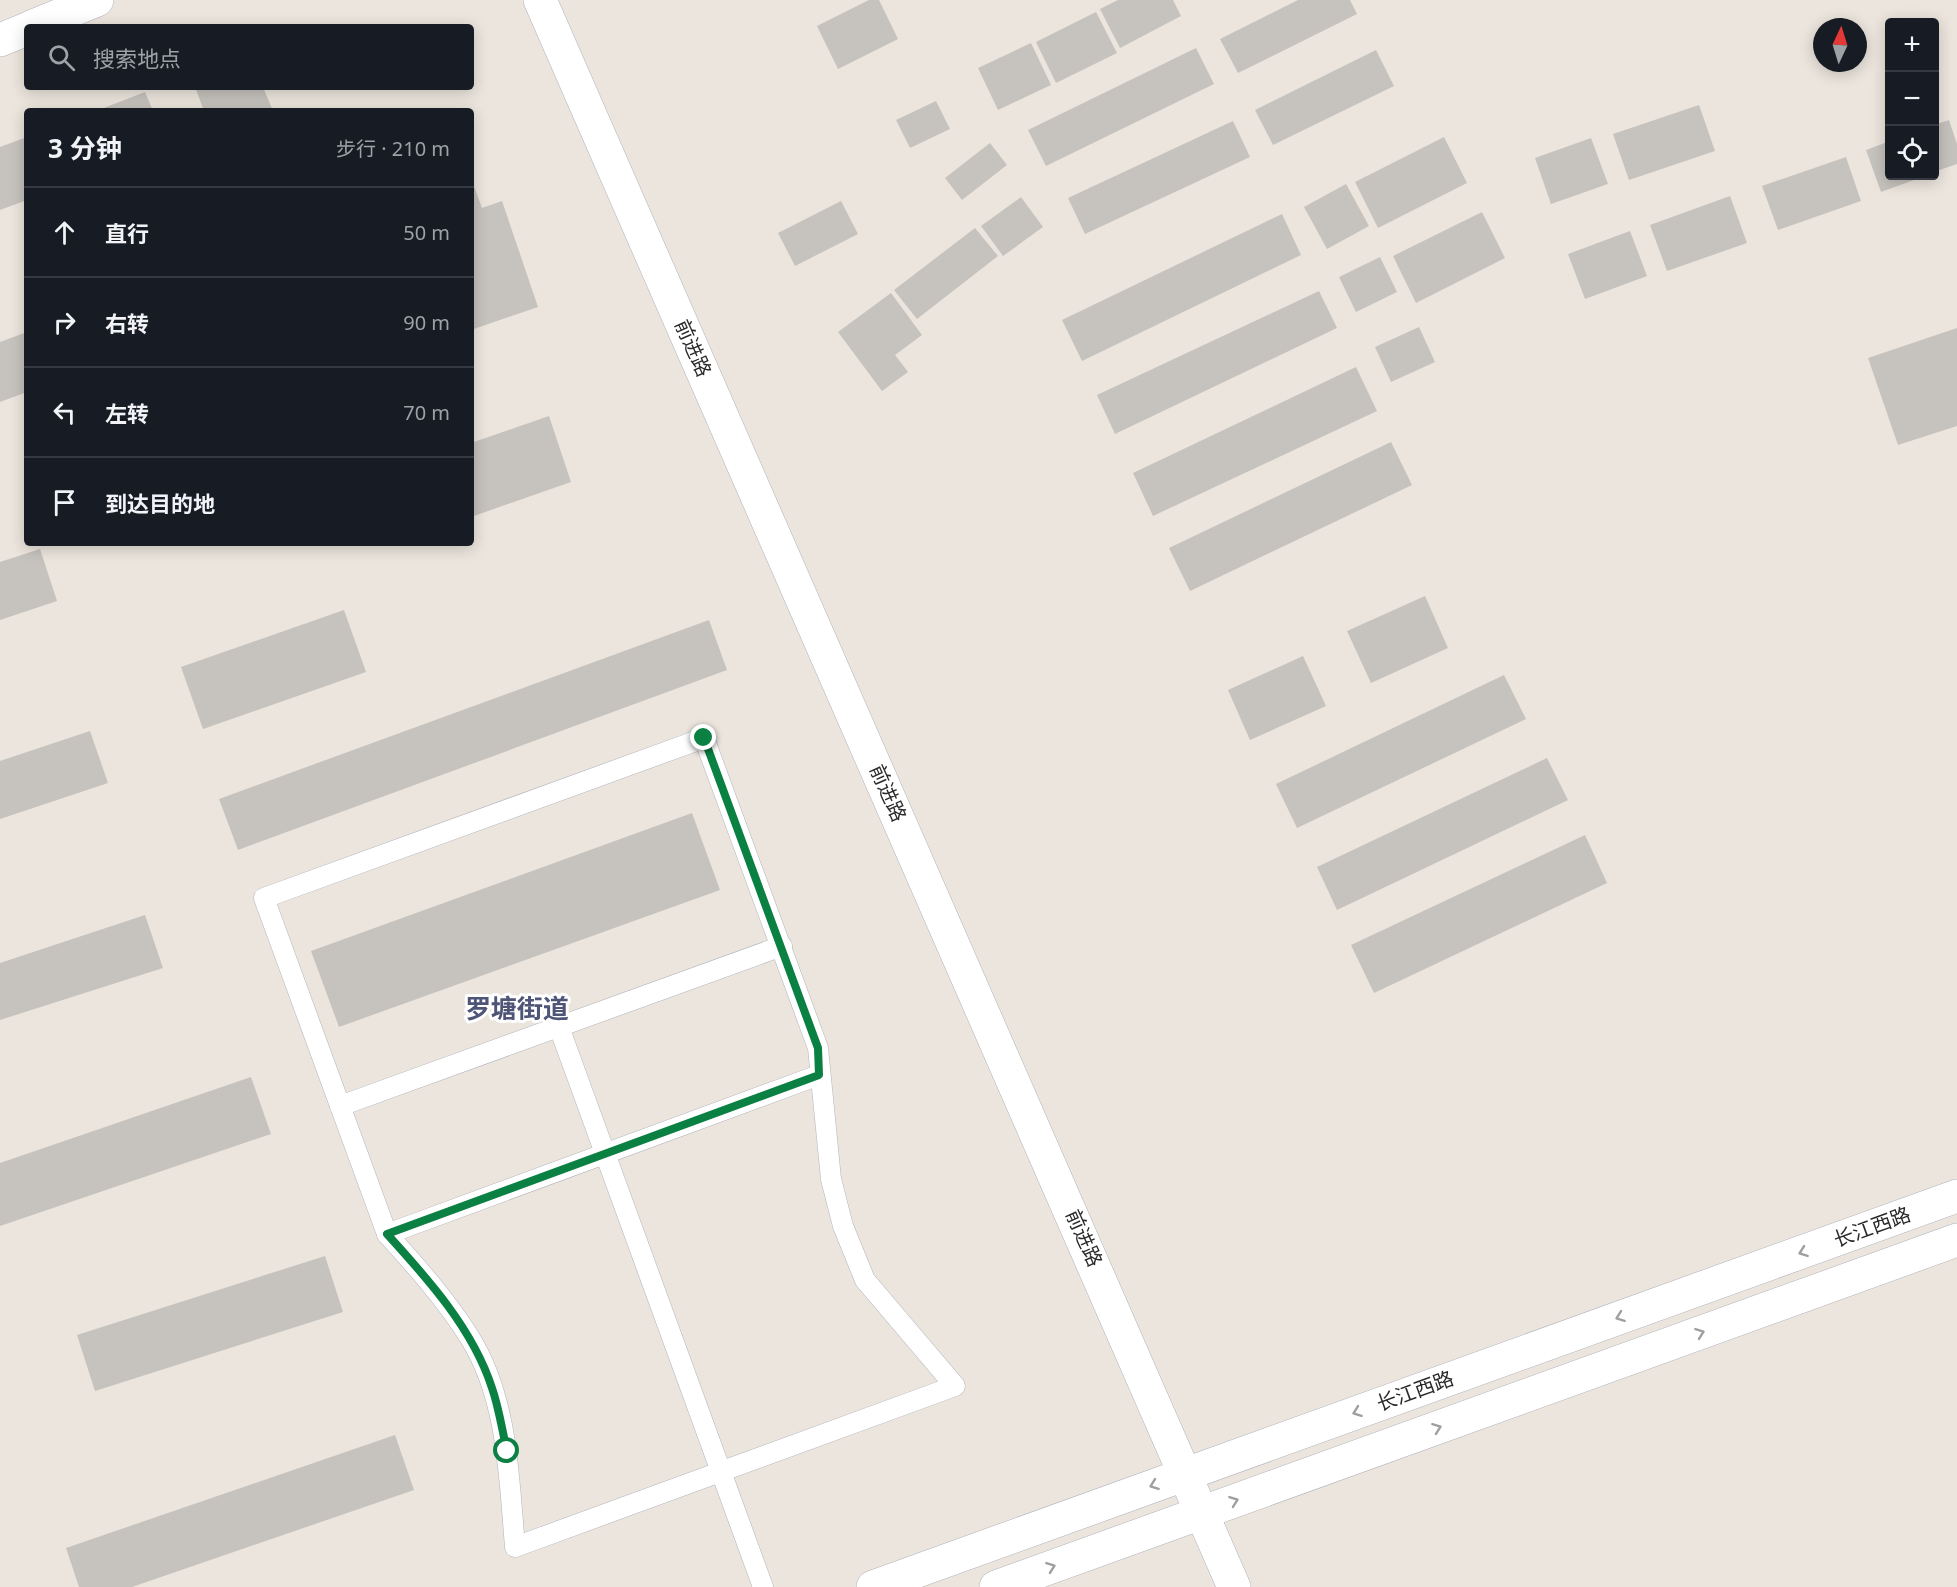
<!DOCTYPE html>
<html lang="zh">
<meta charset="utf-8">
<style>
:root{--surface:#171b24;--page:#20242c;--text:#f1f3f6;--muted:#9ea1a6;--line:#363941}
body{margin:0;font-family:"Noto Sans","Noto Sans SC",sans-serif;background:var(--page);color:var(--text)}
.controls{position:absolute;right:18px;top:18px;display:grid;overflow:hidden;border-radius:6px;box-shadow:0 3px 15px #0003}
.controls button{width:54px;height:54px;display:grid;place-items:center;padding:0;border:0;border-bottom:2px solid var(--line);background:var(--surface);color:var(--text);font:30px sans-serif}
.compass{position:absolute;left:1813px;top:18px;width:54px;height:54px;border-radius:50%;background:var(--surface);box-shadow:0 3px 15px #0003;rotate:4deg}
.stop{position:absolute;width:18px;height:18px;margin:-14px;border:4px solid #0b8043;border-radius:50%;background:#fff}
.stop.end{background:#0b8043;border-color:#fff;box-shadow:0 2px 6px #0008}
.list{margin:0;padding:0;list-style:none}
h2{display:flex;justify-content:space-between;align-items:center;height:78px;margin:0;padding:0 24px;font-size:26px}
h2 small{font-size:20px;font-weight:400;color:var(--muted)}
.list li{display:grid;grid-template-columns:39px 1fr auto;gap:18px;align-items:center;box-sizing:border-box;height:90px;padding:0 24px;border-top:2px solid var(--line)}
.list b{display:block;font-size:22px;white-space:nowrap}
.list em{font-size:20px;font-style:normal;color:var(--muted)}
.icon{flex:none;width:33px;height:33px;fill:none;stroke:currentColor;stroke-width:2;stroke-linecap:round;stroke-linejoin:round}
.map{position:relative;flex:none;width:1957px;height:1587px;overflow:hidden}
.search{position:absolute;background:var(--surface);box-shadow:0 3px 15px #0003;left:24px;top:24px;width:450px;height:66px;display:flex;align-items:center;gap:15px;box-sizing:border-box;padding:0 21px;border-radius:6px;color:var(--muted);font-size:22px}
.panel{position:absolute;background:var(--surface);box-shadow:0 3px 15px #0003;left:24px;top:108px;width:450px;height:438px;border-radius:6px}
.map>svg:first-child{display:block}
.building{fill:#c6c2bd}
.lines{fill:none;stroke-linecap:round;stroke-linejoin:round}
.service-casing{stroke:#b1b3bc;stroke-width:21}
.tertiary-casing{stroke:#b1b3bc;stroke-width:34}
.secondary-casing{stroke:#b1b3bc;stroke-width:34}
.service{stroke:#fff;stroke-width:20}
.tertiary{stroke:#fff;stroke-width:33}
.secondary{stroke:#fff;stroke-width:33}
.oneway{stroke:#9f9f9f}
.route{stroke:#0b8043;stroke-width:8}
.labels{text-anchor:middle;stroke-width:6;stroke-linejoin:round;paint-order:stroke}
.street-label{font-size:20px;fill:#2a2a2a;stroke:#fff}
.district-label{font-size:26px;font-weight:bold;fill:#4e5577;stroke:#fff}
</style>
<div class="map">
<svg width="1957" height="1587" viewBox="0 0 1957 1587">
<rect width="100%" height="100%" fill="#ebe5dd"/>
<g class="building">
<path d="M869 0H879L898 39 838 69 817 26Z"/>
<path d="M1118 0H1173L1181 16 1120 48 1100 9Z"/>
<path d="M1298 0H1350L1357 14 1238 73 1220 39Z"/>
<path d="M1096 12 1117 53 1056 83 1036 42Z"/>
<path d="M1031 43 1051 85 998 110 978 68Z"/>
<path d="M1196 48 1214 84 1046 166 1028 130Z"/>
<path d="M1376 50 1394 86 1273 145 1255 110Z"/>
<path d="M195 87H263L273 111H204Z"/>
<path d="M145 92 153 111H96Z"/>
<path d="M936 101 950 129 910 148 896 120Z"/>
<path d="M1699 105 1715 151 1629 180 1613 134Z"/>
<path d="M1949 120 1957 144V164L1934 172V125Z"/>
<path d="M1233 121 1250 157 1085 234 1068 198Z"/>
<path d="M27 137V200L0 210V147Z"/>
<path d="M1444 137 1467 183 1378 228 1355 182Z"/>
<path d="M1591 138 1608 184 1551 204 1535 158Z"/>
<path d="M1890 141V176H1925L1881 192 1866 150Z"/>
<path d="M990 143 1007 165 962 200 945 178Z"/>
<path d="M1846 157 1861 201 1778 230 1762 186Z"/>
<path d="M471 178 482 208 502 201 538 307 471 330Z"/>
<path d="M1346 184 1369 226 1327 249 1304 207Z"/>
<path d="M1730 196 1747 243 1667 271 1650 225Z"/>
<path d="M1021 197 1043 227 1003 256 981 226Z"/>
<path d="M841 201 858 234 795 266 778 233Z"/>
<path d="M1482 212 1505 258 1416 303 1393 256Z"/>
<path d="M1282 214 1301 255 1082 361 1062 320Z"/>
<path d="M975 228 998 256 917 319 894 290Z"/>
<path d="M1630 231 1647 276 1585 299 1568 254Z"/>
<path d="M1380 257 1397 292 1356 312 1339 277Z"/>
<path d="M1319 291 1337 328 1115 434 1097 395Z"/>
<path d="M891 293 922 335 895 355 908 372 882 391 838 332Z"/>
<path d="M1419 327 1435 362 1391 382 1375 347Z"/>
<path d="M1957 328V426L1898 445 1868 358Z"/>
<path d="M27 332V392L0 402V342Z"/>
<path d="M1356 367 1377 411 1153 516 1133 473Z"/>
<path d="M549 416 571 482 471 517V443Z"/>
<path d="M1391 442 1412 485 1190 591 1169 548Z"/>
<path d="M40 549 57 601 0 620V562Z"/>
<path d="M1425 596 1448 648 1371 683 1347 631Z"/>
<path d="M344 610 366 672 203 729 181 667Z"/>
<path d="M709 620 727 670 238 850 219 799Z"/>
<path d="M1303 656 1326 706 1250 740 1228 690Z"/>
<path d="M1504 675 1526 719 1297 828 1276 784Z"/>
<path d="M90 731 108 783 0 819V761Z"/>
<path d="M1547 758 1568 800 1337 910 1317 867Z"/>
<path d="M692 813 720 890 339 1027 311 951Z"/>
<path d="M1585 835 1607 883 1374 993 1351 945Z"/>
<path d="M145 915 163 968 0 1020V963Z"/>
<path d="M251 1077 271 1134 0 1226V1163Z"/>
<path d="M325 1256 343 1312 95 1391 77 1335Z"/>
<path d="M395 1435 414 1490 132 1587H79L66 1548Z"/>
</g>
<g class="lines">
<defs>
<g id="service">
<path d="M704 738 818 1048 831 1179 843 1226 865 1280 955 1386 515 1547C509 1478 508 1399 470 1338 447 1301 416 1266 387 1234L264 898Z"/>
<path d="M559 1027 763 1587"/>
<path d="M340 1106 782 946"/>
<path d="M387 1234 819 1075"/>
</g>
<g id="tertiary">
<path d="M540 0 1234 1587"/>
<path d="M31 27 97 0"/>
<path d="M0 40 27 29"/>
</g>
<g id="secondary">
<path d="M873 1587 1957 1196"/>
<path d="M996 1587 1957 1240"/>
</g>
</defs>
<use href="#service" class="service-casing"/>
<use href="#tertiary" class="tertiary-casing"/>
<use href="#secondary" class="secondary-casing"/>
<use href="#service" class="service"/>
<use href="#tertiary" class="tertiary"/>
<use href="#secondary" class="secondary"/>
</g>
<defs><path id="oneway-chevron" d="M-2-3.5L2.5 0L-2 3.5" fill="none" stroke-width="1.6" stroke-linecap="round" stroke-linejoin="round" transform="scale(1.5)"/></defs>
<g class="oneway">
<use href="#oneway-chevron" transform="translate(1803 1252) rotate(160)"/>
<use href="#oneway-chevron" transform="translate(1620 1317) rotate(160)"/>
<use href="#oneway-chevron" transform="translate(1700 1333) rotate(-20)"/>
<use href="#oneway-chevron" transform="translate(1357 1412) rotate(160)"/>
<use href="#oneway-chevron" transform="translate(1437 1428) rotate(-20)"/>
<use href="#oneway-chevron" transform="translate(1154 1485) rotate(160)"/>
<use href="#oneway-chevron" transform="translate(1234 1501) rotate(-20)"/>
<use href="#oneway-chevron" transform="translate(1051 1567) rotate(-20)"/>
</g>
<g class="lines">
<path class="route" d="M507 1451C502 1430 499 1408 492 1388 473 1329 428 1279 387 1234L819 1075 818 1048 704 738"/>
</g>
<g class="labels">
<g class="street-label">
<text transform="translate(693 348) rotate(66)" y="7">前进路</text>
<text transform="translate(888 793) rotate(66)" y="7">前进路</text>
<text transform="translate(1872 1227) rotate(-20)" y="7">长江西路</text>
<text transform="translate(1084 1238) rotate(66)" y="7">前进路</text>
<text transform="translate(1415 1391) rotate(-20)" y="7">长江西路</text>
</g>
<g class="district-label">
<text x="517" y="1018">罗塘街道</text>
</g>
</g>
</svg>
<div class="controls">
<button>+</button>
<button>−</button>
<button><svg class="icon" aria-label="locate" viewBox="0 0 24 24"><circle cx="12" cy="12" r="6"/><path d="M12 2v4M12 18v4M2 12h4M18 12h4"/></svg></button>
</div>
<svg class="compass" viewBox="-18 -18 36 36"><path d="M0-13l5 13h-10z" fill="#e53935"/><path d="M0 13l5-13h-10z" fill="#9ea1a6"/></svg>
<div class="stop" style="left:507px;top:1451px"></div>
<div class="stop end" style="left:704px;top:738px"></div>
<div class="search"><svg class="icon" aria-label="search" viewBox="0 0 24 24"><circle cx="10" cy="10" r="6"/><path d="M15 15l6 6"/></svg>搜索地点</div>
<section class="panel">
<h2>3 分钟<small>步行 · 210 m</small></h2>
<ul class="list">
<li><svg class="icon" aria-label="ahead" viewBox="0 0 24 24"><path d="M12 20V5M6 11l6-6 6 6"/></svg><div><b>直行</b></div><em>50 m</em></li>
<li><svg class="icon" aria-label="right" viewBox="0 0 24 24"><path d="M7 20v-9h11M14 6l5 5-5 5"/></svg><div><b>右转</b></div><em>90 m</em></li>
<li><svg class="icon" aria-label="left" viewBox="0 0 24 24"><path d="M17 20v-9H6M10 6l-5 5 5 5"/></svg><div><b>左转</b></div><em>70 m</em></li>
<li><svg class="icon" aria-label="arrive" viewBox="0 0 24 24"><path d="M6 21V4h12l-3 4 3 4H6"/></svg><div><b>到达目的地</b></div></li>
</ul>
</section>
</div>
